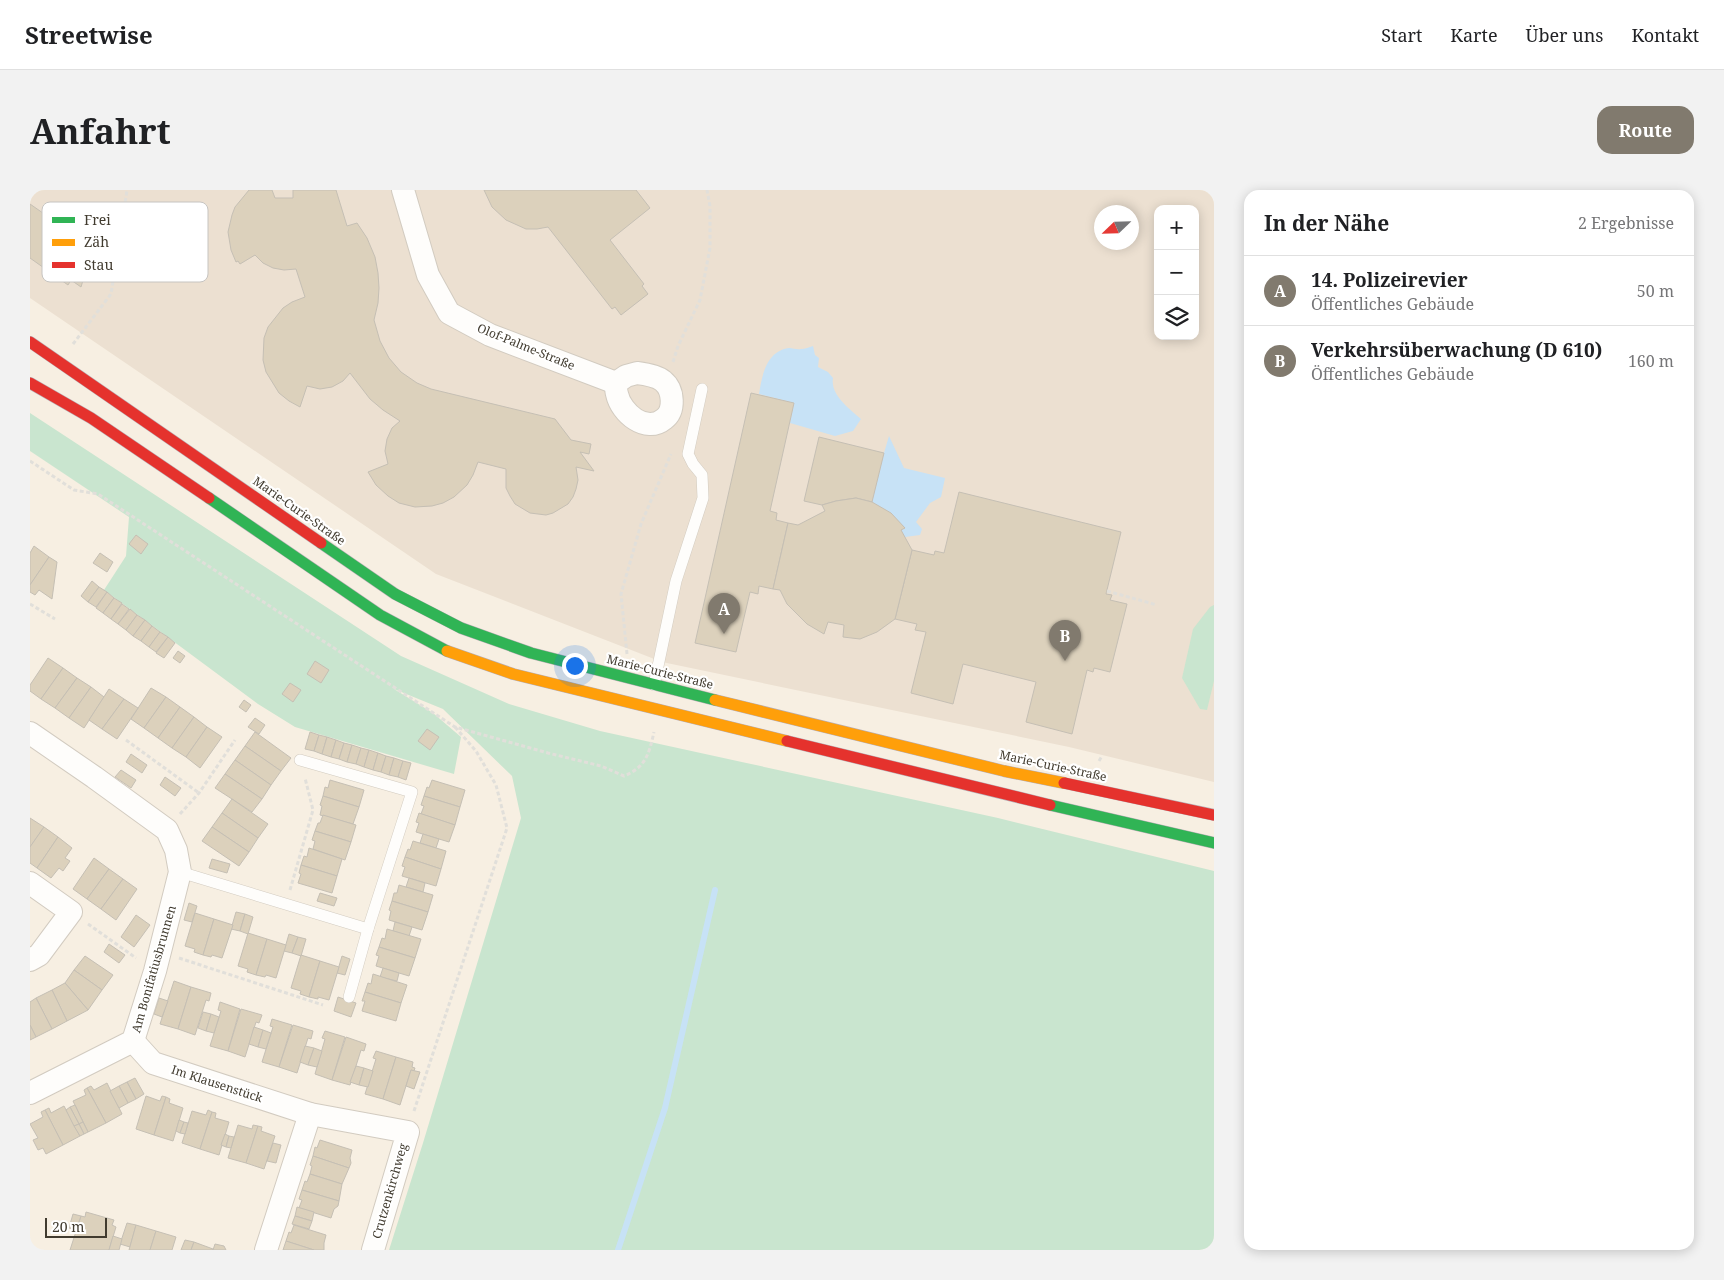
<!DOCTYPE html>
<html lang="de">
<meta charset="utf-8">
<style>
:root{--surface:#fff;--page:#f2f2f2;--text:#202124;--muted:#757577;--line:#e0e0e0;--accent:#817a6e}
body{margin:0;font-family:"Noto Serif",serif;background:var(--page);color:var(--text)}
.controls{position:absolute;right:15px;top:15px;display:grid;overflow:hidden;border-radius:10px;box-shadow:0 2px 12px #0003}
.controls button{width:45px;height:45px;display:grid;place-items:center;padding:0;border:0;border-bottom:1px solid var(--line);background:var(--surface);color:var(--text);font:25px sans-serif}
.compass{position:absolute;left:1064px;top:15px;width:45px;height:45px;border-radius:50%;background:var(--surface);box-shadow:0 2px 12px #0003;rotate:247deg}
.scale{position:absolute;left:15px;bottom:12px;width:62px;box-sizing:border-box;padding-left:5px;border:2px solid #413b2f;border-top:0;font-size:14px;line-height:18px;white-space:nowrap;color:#413b2f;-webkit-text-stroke:4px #fff;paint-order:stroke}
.you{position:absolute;left:544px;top:475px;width:18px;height:18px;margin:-12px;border:4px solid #fff;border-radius:50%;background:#1a73e8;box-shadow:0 0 0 8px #1a73e833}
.badge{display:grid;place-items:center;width:32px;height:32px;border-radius:50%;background:var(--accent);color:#fff;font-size:16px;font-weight:700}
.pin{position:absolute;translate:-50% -41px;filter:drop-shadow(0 1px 2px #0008)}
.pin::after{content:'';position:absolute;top:26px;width:18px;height:15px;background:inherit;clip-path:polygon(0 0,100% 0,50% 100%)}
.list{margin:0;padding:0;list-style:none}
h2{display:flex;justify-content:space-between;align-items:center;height:65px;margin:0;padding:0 20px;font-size:21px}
h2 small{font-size:16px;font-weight:400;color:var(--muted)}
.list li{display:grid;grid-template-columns:32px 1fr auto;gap:15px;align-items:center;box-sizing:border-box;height:70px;padding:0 20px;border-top:1px solid var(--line)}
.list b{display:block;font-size:19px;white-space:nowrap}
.list p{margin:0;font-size:16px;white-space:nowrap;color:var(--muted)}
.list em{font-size:16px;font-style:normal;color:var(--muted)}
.icon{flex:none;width:28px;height:28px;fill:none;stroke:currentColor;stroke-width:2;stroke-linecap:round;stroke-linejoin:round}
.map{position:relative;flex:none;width:1184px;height:1060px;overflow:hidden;border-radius:15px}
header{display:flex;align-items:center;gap:30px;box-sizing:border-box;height:70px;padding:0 25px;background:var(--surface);border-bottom:1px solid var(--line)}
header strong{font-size:24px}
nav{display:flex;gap:28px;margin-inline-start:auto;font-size:18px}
.intro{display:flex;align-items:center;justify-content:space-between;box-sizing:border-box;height:120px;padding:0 30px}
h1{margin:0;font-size:35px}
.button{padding:12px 22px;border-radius:15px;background:var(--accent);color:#fff;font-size:18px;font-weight:700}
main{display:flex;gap:30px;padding:0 30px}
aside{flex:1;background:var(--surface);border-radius:15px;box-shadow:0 2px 12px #0003}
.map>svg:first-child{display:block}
.commercial{fill:#ece0d1;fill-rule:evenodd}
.green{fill:#c9e5cf}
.water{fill:#c7e2f6}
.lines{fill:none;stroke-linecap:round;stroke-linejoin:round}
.stream{stroke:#c7e2f6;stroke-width:6}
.building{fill:#dcd1bc;stroke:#c5bfb4}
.lane-casing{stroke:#d2cbc0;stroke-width:12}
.street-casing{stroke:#d2cbc0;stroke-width:24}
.fast-casing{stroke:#b7adb5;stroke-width:12}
.slow-casing{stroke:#b7adb5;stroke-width:12}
.jam-casing{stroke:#b7adb5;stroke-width:12}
.path{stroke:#e1dfda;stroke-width:3;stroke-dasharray:4 2.5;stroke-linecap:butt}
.lane{stroke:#fefdfb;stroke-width:11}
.street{stroke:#fefdfb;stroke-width:22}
.fast{stroke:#30b455;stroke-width:11}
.slow{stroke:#ff9f0a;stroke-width:11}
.jam{stroke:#e5322d;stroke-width:11}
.labels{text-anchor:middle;stroke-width:4.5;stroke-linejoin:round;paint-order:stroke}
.street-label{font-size:12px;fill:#413b2f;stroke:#fff}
.key{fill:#fff;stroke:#c6c4c1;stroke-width:1}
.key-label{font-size:14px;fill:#413b2f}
</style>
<header>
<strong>Streetwise</strong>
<nav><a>Start</a><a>Karte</a><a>Über uns</a><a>Kontakt</a></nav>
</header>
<div class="intro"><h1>Anfahrt</h1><a class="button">Route</a></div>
<main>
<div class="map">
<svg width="1184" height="1060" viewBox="0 0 1184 1060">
<rect width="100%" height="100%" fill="#f7efe2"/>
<path class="commercial" d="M0 0H1184V592L1039 557 632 472 406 384 0 108ZM1128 19H1165V146H1128ZM1072 22H1102V52H1072Z"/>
<g class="green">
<path d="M0 223 371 466 479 514 570 541 968 628 1184 681V1060H359L393 953 491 628 482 586 413 519 364 499 403 523 431 547 424 584 265 537 228 514 74 400 96 366 99 327 0 261Z"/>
<path d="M1184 415V491L1177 520 1170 519 1152 488 1163 439 1180 417Z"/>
</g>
<g class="water">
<path d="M783 156 785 165 789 168 788 177 798 182 803 188C800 205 820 219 831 229L823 241 805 246 760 233 764 213 729 204C732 186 736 161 759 158 763 158 767 160 771 159 775 159 779 157 783 156Z"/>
<path d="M859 246 874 278 915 288 911 307 900 313 886 332 892 339 890 345 875 347 871 340 875 338 861 323 842 312 854 263Z"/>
</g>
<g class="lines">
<path class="stream" d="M588 1060 635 918 685 700"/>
</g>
<g class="building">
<path d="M219 0H242L245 8H263V0H306L317 36 327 33 337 48 345 67 348 83 349 98 348 113 344 130 350 151 359 168 371 182 387 193 401 199 525 229 541 250 561 254 559 264 550 262 564 281 546 277 548 290 546 299 543 307 538 314 523 323 516 325 500 323 485 314 480 306 476 298V279L448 272 443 285 437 295 424 307 413 313 402 316 385 317 369 313 358 306 346 295 338 282 358 274 355 261 357 249 362 238 370 231 353 220 340 209 320 183 313 191 302 197 290 199 277 196 270 217 259 211 249 203 236 182 233 170 234 148 238 137 253 118 262 112 275 107 266 79 254 80 243 78 233 73 225 65 210 74 208 71 206 72 201 60 198 42 202 25 205 17Z"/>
<path d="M454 0H606L620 18 580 50 614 94 612 96 618 104 591 125 585 117 582 119 518 37 507 39H496L476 30 462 17Z"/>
<path d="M0 14 63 58 53 74 57 77 51 97 41 90 38 95 0 68Z"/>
<path d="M721 203 764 213 740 321 747 323 746 330 758 333 743 399 729 396 728 404 720 402 706 462 665 453Z"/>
<path d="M789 247 854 263 842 312 826 308 806 311 792 315 774 311Z"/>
<path d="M929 302 1091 342 1076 404 1082 405 1080 410 1097 414 1080 482 1064 478 1063 482 1057 480 1042 544 996 532 1006 492 933 474 923 514 881 503 896 442 885 440 887 434 865 429 882 360 904 365 905 361 914 363Z"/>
<path d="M826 308 842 312 861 323 875 338 871 340 882 360 865 429 847 442 830 449 813 447 814 435 798 432 794 444 777 434 757 414 750 400 743 399 758 333 768 335 795 321 792 315 806 311Z"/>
<path d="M106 345 118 354 111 364 99 354Z"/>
<path d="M4 356 19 367 0 395V363Z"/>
<path d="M70 363 83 372 77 382 63 373Z"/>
<path d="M19 367 27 372 22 409 9 400 5 405 0 402V395Z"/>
<path d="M62 391 69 397 58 412 51 406Z"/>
<path d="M69 397 77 402 66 417 58 412Z"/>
<path d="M77 402 84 408 73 423 66 418Z"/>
<path d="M84 408 92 413 81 429 73 423Z"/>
<path d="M92 414 99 419 88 434 81 429Z"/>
<path d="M100 419 107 425 96 440 88 434Z"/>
<path d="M107 425 115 430 103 446 96 440Z"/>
<path d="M115 430 122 436 111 451 103 446Z"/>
<path d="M122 436 130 442 119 457 111 451Z"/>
<path d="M130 442 138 447 126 462 119 457Z"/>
<path d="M138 447 145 453 134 468 126 463Z"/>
<path d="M148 461 155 466 150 473 143 468Z"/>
<path d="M18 468 33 478 11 509 0 501V495Z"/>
<path d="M285 471 299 480 291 493 277 484Z"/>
<path d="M33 478 47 488 25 518 11 509Z"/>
<path d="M47 488 61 497 39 528 25 518Z"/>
<path d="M260 493 271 500 263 512 252 504Z"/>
<path d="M61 497 74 507 54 538 39 528Z"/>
<path d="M121 498 136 507 114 538 101 529Z"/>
<path d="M79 499 94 509 72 539 59 530Z"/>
<path d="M136 507 150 517 128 548 114 538Z"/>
<path d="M94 509 108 518 87 549 72 539Z"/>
<path d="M214 510 221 515 216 522 209 517Z"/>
<path d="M150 517 164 527 142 558 128 548Z"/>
<path d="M164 527 177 537 156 567 142 558Z"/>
<path d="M225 528 235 535 229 544 218 537Z"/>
<path d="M177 537 192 547 170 578 156 567Z"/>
<path d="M397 539 409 547 400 560 388 551Z"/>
<path d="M225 542 261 568 251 581 215 556Z"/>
<path d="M280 542 289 545 284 561 275 559Z"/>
<path d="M289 545 297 547 292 564 284 561Z"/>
<path d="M297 547 306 550 301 567 292 564Z"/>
<path d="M306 550 314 553 309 569 301 567Z"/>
<path d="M314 553 322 555 317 572 309 569Z"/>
<path d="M322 555 331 558 326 574 317 572Z"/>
<path d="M215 556 251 581 241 595 205 570Z"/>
<path d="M331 558 339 560 334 577 326 574Z"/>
<path d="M339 560 348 563 343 580 334 577Z"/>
<path d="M348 563 356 566 351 582 343 580Z"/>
<path d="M101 564 117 575 112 583 96 572Z"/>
<path d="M356 566 364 568 359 585 351 582Z"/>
<path d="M364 568 373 571 368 587 359 585Z"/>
<path d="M205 570 241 595 232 609 195 584Z"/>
<path d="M373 571 381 573 376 590 368 587Z"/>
<path d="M91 580 106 590 101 598 85 587Z"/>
<path d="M195 584 232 609 222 622 185 598Z"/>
<path d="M135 587 151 598 145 606 130 595Z"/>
<path d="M300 590 334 600 329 617 293 606 295 597 298 598Z"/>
<path d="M402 590 435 600 430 617 394 606 397 597 399 598Z"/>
<path d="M293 606 329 617 323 634 290 625 292 616 290 615Z"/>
<path d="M394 606 430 617 425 635 391 624 394 616 391 615Z"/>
<path d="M202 609 238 634 228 648 192 623Z"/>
<path d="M192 623 228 648 219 662 182 637Z"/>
<path d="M389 623 425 635 419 652 386 642 389 633 386 632Z"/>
<path d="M293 625 326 635 321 652 285 641 288 633H290Z"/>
<path d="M0 628 14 637 0 657Z"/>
<path d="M14 637 28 647 7 678 0 673V657Z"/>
<path d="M182 637 219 662 209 676 172 651Z"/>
<path d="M285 641 321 652 315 670 283 659 285 651 282 650Z"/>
<path d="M393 644 409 649 406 658 390 653Z"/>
<path d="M28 647 42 658 35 668 40 671 33 681 29 678 21 688 7 678Z"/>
<path d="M383 651 416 661 411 679 375 667 378 659 380 660Z"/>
<path d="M279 658 312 669 307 686 271 675 274 666 277 667Z"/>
<path d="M375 667 411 679 406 696 372 686 375 677 372 676Z"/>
<path d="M64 668 79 679 57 709 43 699Z"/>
<path d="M182 669 200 674 197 683 179 678Z"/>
<path d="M271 675 307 686 302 703 268 693 271 684 269 683Z"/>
<path d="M79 679 93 689 71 719 57 709Z"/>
<path d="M379 688 395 693 393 702 376 697Z"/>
<path d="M93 689 107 699 86 730 71 719Z"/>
<path d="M369 695 403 705 398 722 362 711 364 703H367Z"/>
<path d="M290 703 307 708 304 716 287 711Z"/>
<path d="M362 711 398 722 392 740 359 730 361 721 359 720Z"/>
<path d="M159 713 167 716 162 732 154 730Z"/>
<path d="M206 722 215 724 210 741 201 739Z"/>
<path d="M165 723 184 729 173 765 164 762 165 759 155 756Z"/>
<path d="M215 724 223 727 218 744 210 741Z"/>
<path d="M106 725 120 735 104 757 91 747Z"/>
<path d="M184 729 203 735 192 768 182 765 181 767 173 765Z"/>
<path d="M365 732 382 737 379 746 363 741Z"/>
<path d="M357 739 391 749 385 768 349 757 352 748 355 749Z"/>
<path d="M218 743 237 749 226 785 217 782 218 779 208 776Z"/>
<path d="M259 744 268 747 262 763 254 761Z"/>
<path d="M268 747 276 749 271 766 262 763Z"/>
<path d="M237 749 256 755 246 788 236 785 235 787 226 785Z"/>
<path d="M79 754 95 765 89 773 74 762Z"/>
<path d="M349 757 385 768 379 786 346 776 349 766 346 765Z"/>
<path d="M271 765 290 771 279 807 270 804 271 801 261 798Z"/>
<path d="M55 766 83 785 72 800 44 780Z"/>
<path d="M312 766 320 769 315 785 307 783Z"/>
<path d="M290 771 309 777 299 810 288 807V809L279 807Z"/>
<path d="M353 778 369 783 367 791 350 787Z"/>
<path d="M44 780 72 800 58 820 35 793Z"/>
<path d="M343 784 377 795 371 813 335 802 338 793 341 794Z"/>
<path d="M144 791 161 797 148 839 130 834Z"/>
<path d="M35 793 58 820 37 831 22 800Z"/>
<path d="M161 797 181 803 179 811 176 810 165 845 148 839Z"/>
<path d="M22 800 37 831 22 839 6 808Z"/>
<path d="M335 802 371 813 366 831 332 821 335 811H332Z"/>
<path d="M308 807 326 813 321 827 304 821Z"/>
<path d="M6 808 22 839 6 847 0 835V812Z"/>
<path d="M129 808 138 811 132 827 124 824Z"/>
<path d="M190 812 210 819 198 861 180 856 191 821 188 820Z"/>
<path d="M211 819 232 825 229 833 226 832 215 867 198 861Z"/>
<path d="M173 822 181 824 176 841 168 838Z"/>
<path d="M181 824 189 827 184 843 176 841Z"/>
<path d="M242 829 262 835 249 877 232 872 243 837 240 836Z"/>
<path d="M0 835 6 847 0 850Z"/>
<path d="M263 835 283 841 281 849 278 848 267 883 249 877Z"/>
<path d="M224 837 233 840 228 857 219 854Z"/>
<path d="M233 840 241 843 236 859 228 857Z"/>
<path d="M295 841 315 847 302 890 285 884 295 849 292 848Z"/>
<path d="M316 847 336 854 334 861 331 860 320 895 302 890Z"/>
<path d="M275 856 284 858 278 875 270 872Z"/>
<path d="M284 858 292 861 287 877 278 875Z"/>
<path d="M346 861 366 867 353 909 335 904 346 869 343 868Z"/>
<path d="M366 867 383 872 382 877 385 878 384 881 381 880 370 915 353 909Z"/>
<path d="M326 876 334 878 329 895 320 892Z"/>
<path d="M334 878 343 881 338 897 329 895Z"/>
<path d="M381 880 390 882 384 899 376 896Z"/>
<path d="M105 888 114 904 106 909 97 892Z"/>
<path d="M97 892 106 909 98 913 89 896Z"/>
<path d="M77 893 92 924 76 933 57 898 61 896 64 900Z"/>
<path d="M89 896 98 913 89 918 80 901Z"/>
<path d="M57 898 76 933 58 942 43 911 56 905 54 900Z"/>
<path d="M116 906 130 911 132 906 136 907 124 945 106 939Z"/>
<path d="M136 907 140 909 139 913 153 918 143 951 124 945Z"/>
<path d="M45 915 53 932 49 934 40 917Z"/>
<path d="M34 916 50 946 33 955 15 920 19 918 21 923Z"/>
<path d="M40 917 49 934 44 936 36 920Z"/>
<path d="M15 920 33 955 16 964 13 958 8 960 3 950 8 948 0 934 13 927 11 922Z"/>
<path d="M178 920 182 922 170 959 152 953 162 921 176 925Z"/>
<path d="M182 922 186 923 185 928 199 932 189 965 170 959Z"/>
<path d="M149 930 154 932 150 943 146 941Z"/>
<path d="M53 932 58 942 54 944 49 934Z"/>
<path d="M154 932 158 933 155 944 150 943Z"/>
<path d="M49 934 54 944 50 946 44 936Z"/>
<path d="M208 935 222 939 223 935 228 936 216 973 198 968Z"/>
<path d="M228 936 232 937 231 941 245 946 234 979 216 973Z"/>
<path d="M195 944 199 946 196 957 191 955Z"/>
<path d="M199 946 204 947 201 958 196 957Z"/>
<path d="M290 950 322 960 320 968 321 973 319 978 283 966 285 957 287 958Z"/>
<path d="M243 953 251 955 246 973 237 971Z"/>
<path d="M283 966 319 978 312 994 280 984 282 976 280 975Z"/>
<path d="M280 984 312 994 309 1011 272 1000 275 991 277 992Z"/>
<path d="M272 1000 309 1011 308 1016 304 1019 301 1028 269 1018 272 1010 269 1009Z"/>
<path d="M267 1017 284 1022 282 1031 265 1026Z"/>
<path d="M56 1022 84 1030 82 1035 86 1037 79 1060H40L51 1026 55 1027Z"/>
<path d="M43 1024 51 1026 46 1040 39 1038Z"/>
<path d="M265 1026 282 1031 279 1039 262 1034Z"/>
<path d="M97 1033 106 1035 100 1057 90 1054Z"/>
<path d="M106 1035 126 1041 120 1060H99Z"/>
<path d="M264 1035 296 1045 294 1053V1060H284L256 1051 259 1042 261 1043Z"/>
<path d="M126 1041 146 1047 142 1060H120Z"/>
<path d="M83 1046 92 1049 89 1060H79Z"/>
<path d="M155 1050 164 1052 161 1060H151Z"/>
<path d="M256 1051 284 1060H253Z"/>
<path d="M164 1052 183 1059V1060H161Z"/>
<path d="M185 1054 194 1056 196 1060H183Z"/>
</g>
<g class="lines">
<defs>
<g id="lane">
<path d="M624 495 646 391 673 308 672 285 663 274 658 264 672 199"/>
<path d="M270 570 382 602 338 739 319 807"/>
<path d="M150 682 338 739"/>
</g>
<g id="street">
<path d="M373 0 398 85 419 123 460 145 586 193"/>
<path d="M607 183C615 184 627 186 633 191 644 200 645 221 634 229 616 244 591 223 587 204 586 201 586 196 586 193L596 186Z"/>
<path d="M0 543 64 587 137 640 146 660 150 682 125 781 103 851 0 903"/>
<path d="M0 693 41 722 9 765 0 770"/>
<path d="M103 851 123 873 280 924 378 942 343 1060"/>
<path d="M236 1060 280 924"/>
</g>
<g id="fast">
<path d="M179 308 350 425 417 461"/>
<path d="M291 353 365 404 431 438 501 463 685 510"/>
<path d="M1020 615 1184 653"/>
</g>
<g id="slow">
<path d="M417 461 483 484 757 551"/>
<path d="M685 510 974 581 1034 593"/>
</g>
<g id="jam">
<path d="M0 152 291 353"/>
<path d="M0 193 61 228 179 308"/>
<path d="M757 551 1020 615"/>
<path d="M1034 593 1184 625"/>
</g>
</defs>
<use href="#lane" class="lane-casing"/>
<use href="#street" class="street-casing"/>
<use href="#fast" class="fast-casing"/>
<use href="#slow" class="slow-casing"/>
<use href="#jam" class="jam-casing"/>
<g class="path">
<path d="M43 154 81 104 97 0"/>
<path d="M643 172 648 156 670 110 680 58V16L677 0"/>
<path d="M0 271 44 300 68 304 425 537 518 563 571 576 594 586C616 577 619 564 624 542"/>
<path d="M1077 401 1127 415"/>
<path d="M0 414 25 429"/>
<path d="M597 464 591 404 611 334 641 264"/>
<path d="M96 550 169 603"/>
<path d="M1069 571 1072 566"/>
<path d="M150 624 169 603 205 550"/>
<path d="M260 700 283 620 275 588"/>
<path d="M58 734 106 768"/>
<path d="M149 768 293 815"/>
<path d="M384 921 477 638 466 595 446 561 425 537"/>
</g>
<use href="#lane" class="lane"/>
<use href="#street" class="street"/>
<use href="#fast" class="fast"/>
<use href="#slow" class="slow"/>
<use href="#jam" class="jam"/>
</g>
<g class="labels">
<g class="street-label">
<text transform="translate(496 157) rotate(22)" y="4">Olof-Palme-Straße</text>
<text transform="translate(269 321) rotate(35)" y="4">Marie-Curie-Straße</text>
<text transform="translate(630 482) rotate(14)" y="4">Marie-Curie-Straße</text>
<text transform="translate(1023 576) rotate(12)" y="4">Marie-Curie-Straße</text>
<text transform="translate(124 779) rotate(-74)" y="4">Am Bonifatiusbrunnen</text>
<text transform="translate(187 894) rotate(18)" y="4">Im Klausenstück</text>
<text transform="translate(360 1001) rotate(-74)" y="4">Crutzenkirchweg</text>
</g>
</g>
<rect x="12" y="12" width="166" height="80" rx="8" class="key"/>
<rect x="22" y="27" width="23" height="6" fill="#30b455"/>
<rect x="22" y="49" width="23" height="7" fill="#ff9f0a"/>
<rect x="22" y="72" width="23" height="6" fill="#e5322d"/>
<g class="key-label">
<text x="54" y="35">Frei</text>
<text x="54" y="57">Zäh</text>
<text x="54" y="80">Stau</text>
</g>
</svg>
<div class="controls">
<button>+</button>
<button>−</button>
<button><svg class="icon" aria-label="layers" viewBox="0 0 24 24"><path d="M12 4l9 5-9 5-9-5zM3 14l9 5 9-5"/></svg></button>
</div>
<svg class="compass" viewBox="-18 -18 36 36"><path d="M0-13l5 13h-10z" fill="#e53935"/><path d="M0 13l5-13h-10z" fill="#757577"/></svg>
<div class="scale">20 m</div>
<div class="you"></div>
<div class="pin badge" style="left:694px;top:444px">A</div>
<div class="pin badge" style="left:1035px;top:471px">B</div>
</div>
<aside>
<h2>In der Nähe<small>2 Ergebnisse</small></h2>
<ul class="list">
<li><span class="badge">A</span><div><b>14. Polizeirevier</b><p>Öffentliches Gebäude</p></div><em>50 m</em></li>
<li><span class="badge">B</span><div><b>Verkehrsüberwachung (D 610)</b><p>Öffentliches Gebäude</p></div><em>160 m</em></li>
</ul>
</aside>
</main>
